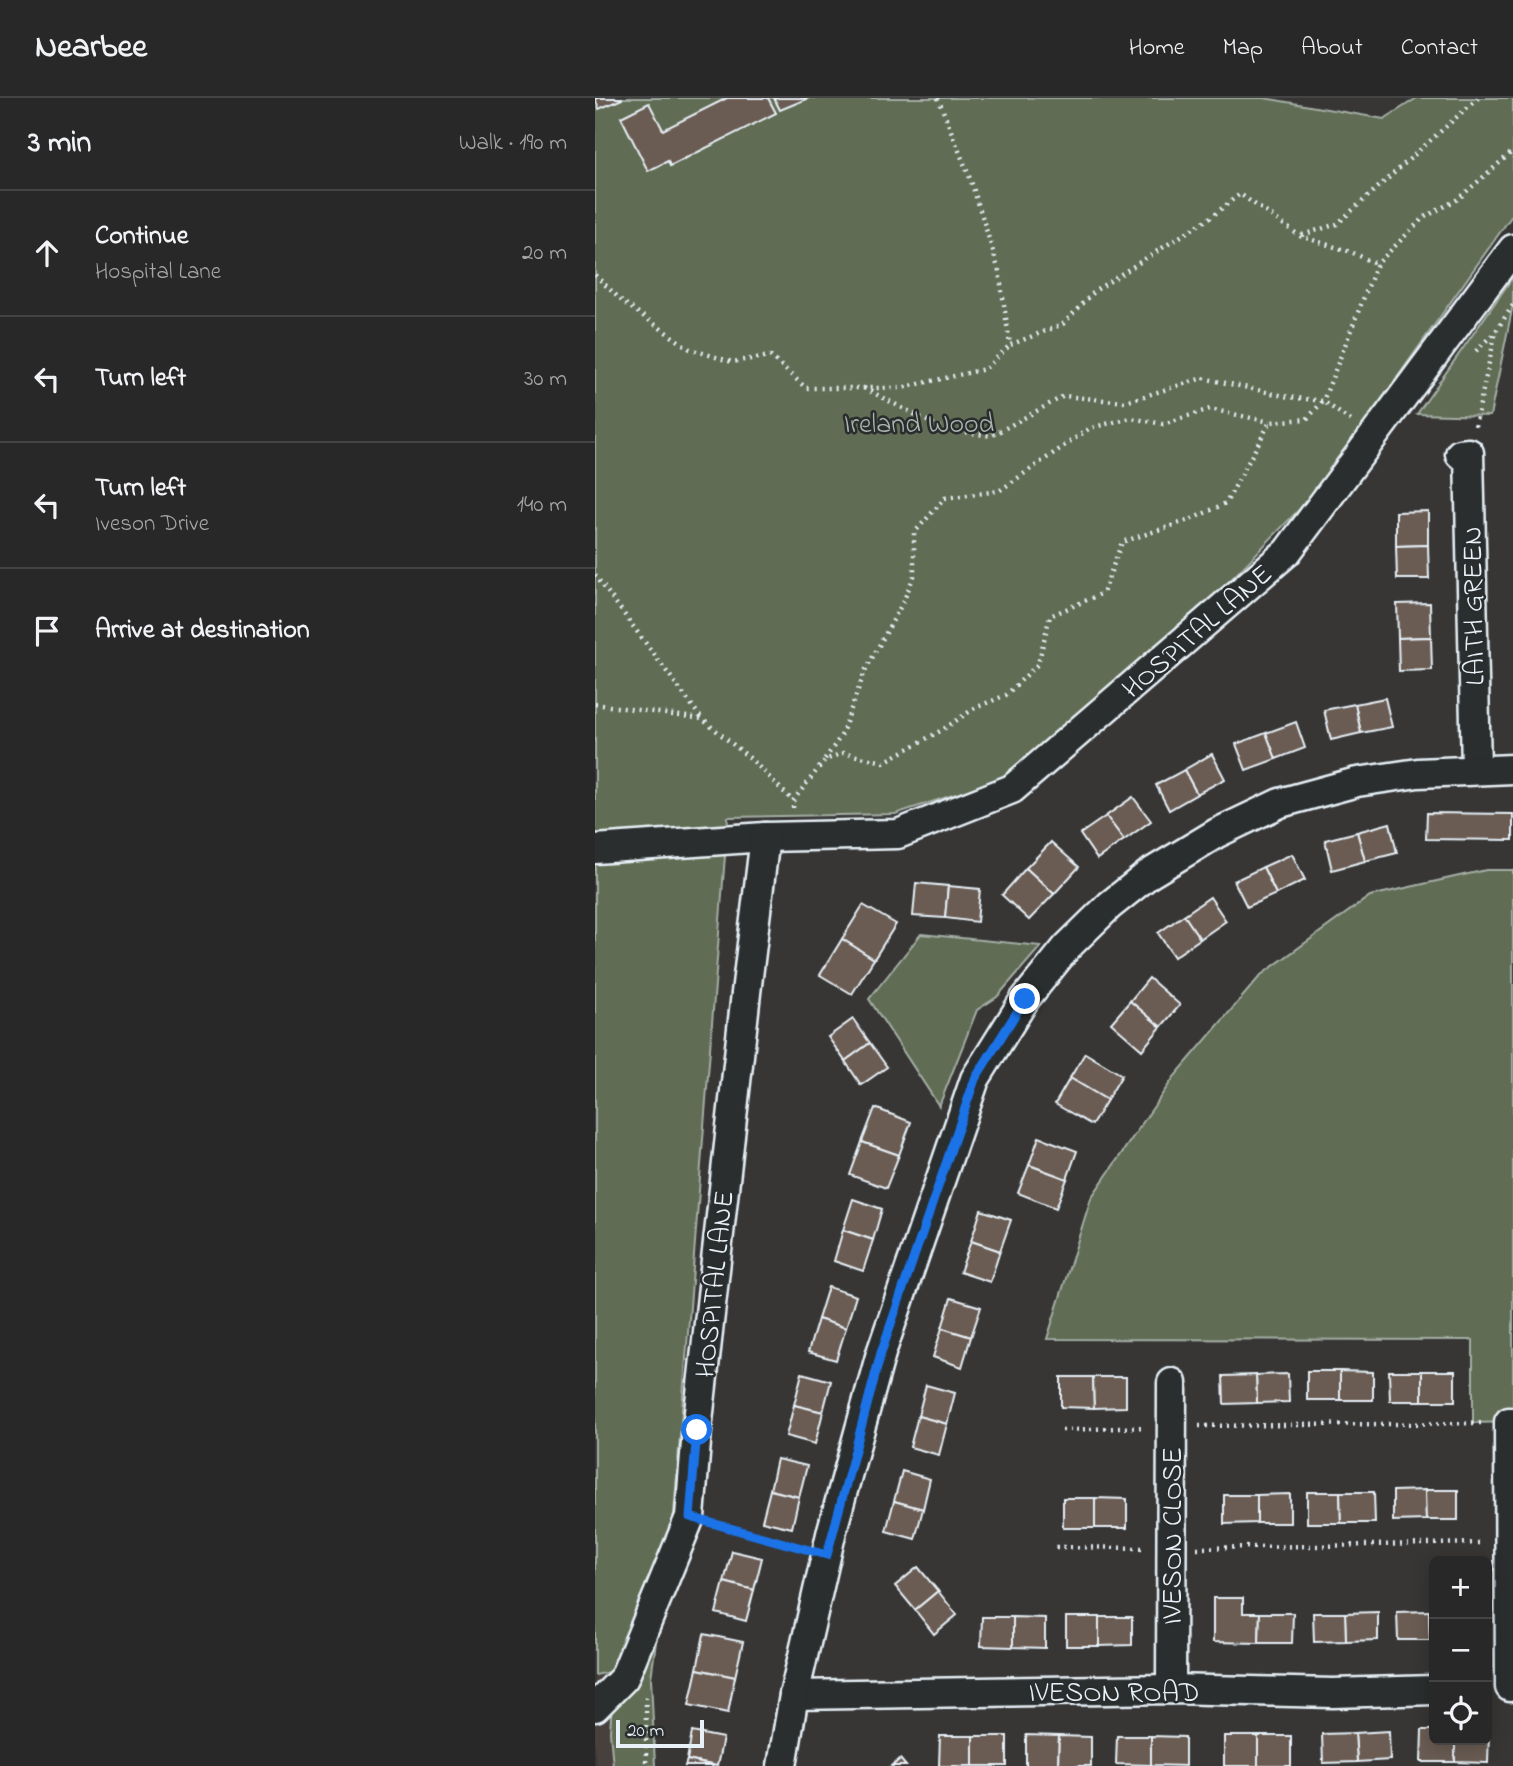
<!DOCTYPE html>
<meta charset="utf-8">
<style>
:root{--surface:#292828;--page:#353434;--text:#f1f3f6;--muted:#a5a6a8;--line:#454445}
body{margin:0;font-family:"Indie Flower",sans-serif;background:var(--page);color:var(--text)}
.controls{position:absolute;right:21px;bottom:21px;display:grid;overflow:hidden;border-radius:10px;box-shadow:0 4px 18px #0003}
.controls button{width:63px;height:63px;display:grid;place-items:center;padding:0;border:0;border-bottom:2px solid var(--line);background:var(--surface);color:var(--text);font:35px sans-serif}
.scale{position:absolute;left:21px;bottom:18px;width:88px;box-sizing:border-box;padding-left:7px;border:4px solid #e8f1f8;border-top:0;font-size:19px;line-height:24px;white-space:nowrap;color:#e8f1f8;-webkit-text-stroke:5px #2a2d2e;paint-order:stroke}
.stop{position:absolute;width:21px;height:21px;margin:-16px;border:5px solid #1a73e8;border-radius:50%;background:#fff}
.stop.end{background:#1a73e8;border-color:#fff;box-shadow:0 2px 7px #0008}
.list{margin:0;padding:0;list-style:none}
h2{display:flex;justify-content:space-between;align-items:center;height:91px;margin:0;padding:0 28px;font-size:30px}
h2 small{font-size:23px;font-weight:400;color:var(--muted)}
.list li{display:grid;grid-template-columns:46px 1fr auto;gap:21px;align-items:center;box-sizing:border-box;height:126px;padding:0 28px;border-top:2px solid var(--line)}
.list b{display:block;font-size:26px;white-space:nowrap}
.list p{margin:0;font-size:23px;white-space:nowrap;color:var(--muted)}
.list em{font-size:23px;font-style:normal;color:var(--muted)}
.icon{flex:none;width:38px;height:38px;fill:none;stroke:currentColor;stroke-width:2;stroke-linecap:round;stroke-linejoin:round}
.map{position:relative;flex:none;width:918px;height:1668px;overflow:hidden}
header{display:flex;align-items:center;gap:42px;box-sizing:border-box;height:98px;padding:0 35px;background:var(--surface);border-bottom:2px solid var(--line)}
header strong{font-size:33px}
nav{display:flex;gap:38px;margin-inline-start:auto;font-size:24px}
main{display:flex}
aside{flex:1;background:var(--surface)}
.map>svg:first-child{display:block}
.built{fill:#47413e}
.green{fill:#616c53;stroke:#a4aea6;stroke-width:2}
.building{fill:#6b5c52;stroke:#e8f1f8;stroke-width:2}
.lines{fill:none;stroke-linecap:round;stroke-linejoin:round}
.minor-casing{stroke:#e8f1f8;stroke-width:33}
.path{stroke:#e8f1f8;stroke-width:4.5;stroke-dasharray:2 5;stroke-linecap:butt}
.minor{stroke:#2a2d2e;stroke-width:28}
.route{stroke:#1a73e8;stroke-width:9}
.labels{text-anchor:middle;stroke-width:5;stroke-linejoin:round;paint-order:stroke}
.park-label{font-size:28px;fill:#abb5ae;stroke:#2a2d2e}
.street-label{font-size:28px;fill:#e8f1f8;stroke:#2a2d2e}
</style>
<header>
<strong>Nearbee</strong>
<nav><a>Home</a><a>Map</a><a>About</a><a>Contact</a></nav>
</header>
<main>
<aside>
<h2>3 min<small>Walk · 190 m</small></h2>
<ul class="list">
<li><svg class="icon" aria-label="ahead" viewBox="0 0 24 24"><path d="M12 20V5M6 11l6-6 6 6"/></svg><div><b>Continue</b><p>Hospital Lane</p></div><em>20 m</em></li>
<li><svg class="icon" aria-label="left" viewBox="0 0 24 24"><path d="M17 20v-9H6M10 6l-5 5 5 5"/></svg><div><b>Turn left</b></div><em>30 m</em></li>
<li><svg class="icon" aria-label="left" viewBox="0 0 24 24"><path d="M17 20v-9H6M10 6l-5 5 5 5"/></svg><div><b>Turn left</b><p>Iveson Drive</p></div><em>140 m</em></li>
<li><svg class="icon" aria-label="arrive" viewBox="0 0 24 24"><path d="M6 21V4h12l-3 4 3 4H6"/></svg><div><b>Arrive at destination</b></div></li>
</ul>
</aside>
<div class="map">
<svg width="918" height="1668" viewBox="0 0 918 1668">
<rect width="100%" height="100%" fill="#373635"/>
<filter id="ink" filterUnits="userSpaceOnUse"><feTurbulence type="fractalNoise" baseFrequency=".0143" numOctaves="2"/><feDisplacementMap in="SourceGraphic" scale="14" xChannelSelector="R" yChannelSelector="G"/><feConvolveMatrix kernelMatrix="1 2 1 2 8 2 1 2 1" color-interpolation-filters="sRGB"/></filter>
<g filter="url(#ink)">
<path class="built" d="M19 1572 15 1634 18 1668H0V1577Z"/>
<g class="green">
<path d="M0 0H669L789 21 822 0H918V116L721 394 623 495 404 682 300 716 133 719 79 1415 56 1580 60 1668H18L15 1634 19 1573 0 1577Z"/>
<path d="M918 179V207L895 318 822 316Z"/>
<path d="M891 772H918V1324L878 1325V1242L452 1241 496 1100 579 979 666 877 775 798Z"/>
<path d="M326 836 446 848 402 899 382 912 344 1008 274 901Z"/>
</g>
<g class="building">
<path d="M0 0H27V1L4 11Z"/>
<path d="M132 0H173L181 15 75 68 73 63 53 73 26 19 54 5 68 32Z"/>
<path d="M179 0H214L185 12Z"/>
<path d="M833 413V447L801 448V414Z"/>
<path d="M833 447 834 481H802L801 448Z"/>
<path d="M835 505 836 539 803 540 802 506Z"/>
<path d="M836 539 837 572 804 573 803 540Z"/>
<path d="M790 600 797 629 766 635 760 606Z"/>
<path d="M760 606 766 635 736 642 729 612Z"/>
<path d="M701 624 710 650 681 661 671 635Z"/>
<path d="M671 635 681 661 651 672 641 646Z"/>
<path d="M617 656 630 681 602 696 589 672Z"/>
<path d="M589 672 602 696 574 712 561 687Z"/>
<path d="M538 699 556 723 529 742 511 718Z"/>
<path d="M832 715 918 716V742L831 741Z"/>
<path d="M511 718 529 742 502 761 485 736Z"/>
<path d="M795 725 802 755 770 763 762 734Z"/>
<path d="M762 734 770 763 737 772 730 742Z"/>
<path d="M456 744 484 769 459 796 431 770Z"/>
<path d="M697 756 710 782 681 796 668 769Z"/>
<path d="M668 769 681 796 652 809 639 783Z"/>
<path d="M431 770 459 796 434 822 407 797Z"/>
<path d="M321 785 353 788 350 820 318 818Z"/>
<path d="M353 788 385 791 382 824 350 820Z"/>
<path d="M615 799 631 823 605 841 589 817Z"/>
<path d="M268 807 301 826 279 861 247 841Z"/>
<path d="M589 817 605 841 579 859 563 835Z"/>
<path d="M247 841 279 861 257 896 225 877Z"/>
<path d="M554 880 585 907 566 929 535 903Z"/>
<path d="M535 903 566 929 547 952 516 925Z"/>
<path d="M258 921 275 945 250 963 233 939Z"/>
<path d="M275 945 292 969 266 987 250 963Z"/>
<path d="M490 955 527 977 512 1002 475 980Z"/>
<path d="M475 980 512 1002 497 1027 460 1006Z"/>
<path d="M280 1010 316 1024 304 1057 267 1044Z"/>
<path d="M444 1039 482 1053 472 1081 434 1067Z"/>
<path d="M267 1044 304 1057 291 1090 255 1077Z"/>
<path d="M434 1067 472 1081 461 1110 423 1095Z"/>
<path d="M258 1101 287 1111 278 1142 248 1132Z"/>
<path d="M386 1112 416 1122 405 1153 376 1143Z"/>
<path d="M248 1132 278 1142 268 1173 239 1163Z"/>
<path d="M376 1143 405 1153 395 1184 365 1174Z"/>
<path d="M233 1189 261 1198 251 1230 223 1221Z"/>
<path d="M356 1200 386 1209 376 1239 347 1230Z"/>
<path d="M223 1221 251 1230 241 1262 213 1254Z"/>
<path d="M347 1230 376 1239 367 1269 338 1259Z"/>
<rect x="712" y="1273" width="33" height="29"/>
<path d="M745 1273 778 1274V1302H745Z"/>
<path d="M794 1273H827V1303H795Z"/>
<rect x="827" y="1273" width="33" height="30"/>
<path d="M207 1275 236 1283 228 1314 199 1307Z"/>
<path d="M693 1276 694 1304 662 1305 661 1277Z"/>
<path d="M661 1277 662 1305 629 1306 628 1278Z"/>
<path d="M466 1279H498L499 1310 466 1309Z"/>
<path d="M498 1279H531V1309L499 1310Z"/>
<path d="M331 1287 360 1295 352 1326 323 1318Z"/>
<path d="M199 1307 228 1314 220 1346 191 1338Z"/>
<path d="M323 1318 352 1326 344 1357 315 1349Z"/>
<path d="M182 1361 212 1368 204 1399 175 1392Z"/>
<path d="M307 1373 335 1381 328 1411 299 1403Z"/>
<path d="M175 1392 204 1399 197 1430 167 1423Z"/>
<path d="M830 1392 831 1422 798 1423V1393Z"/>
<path d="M830 1392H863V1422H831Z"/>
<path d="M712 1394H745L746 1425H712Z"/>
<path d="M745 1394H779L780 1425H746Z"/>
<path d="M695 1396V1425H662V1397Z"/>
<path d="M629 1397H662V1425L629 1426Z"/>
<rect x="468" y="1400" width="32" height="30"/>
<path d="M500 1400 532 1401V1430H500Z"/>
<path d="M299 1403 328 1411 320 1441 291 1433Z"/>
<path d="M137 1453 167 1460 159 1492 129 1484Z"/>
<path d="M323 1469 343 1493 320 1512 300 1488Z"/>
<path d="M129 1484 159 1492 151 1523 121 1515Z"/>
<path d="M343 1493 362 1517 339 1536 320 1512Z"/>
<path d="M618 1500H648V1515H665L664 1545 618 1544Z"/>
<path d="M834 1513 835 1542H803L802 1514Z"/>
<path d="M834 1513H839V1542H835Z"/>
<path d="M783 1514V1542L751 1543 750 1515Z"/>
<path d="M665 1515H698L697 1545H664Z"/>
<path d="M718 1515H750L751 1543 719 1544Z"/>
<path d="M387 1519H418V1549L386 1548Z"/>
<path d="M418 1519 450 1520V1550L418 1549Z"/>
<rect x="471" y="1519" width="33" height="29"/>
<path d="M504 1519H537V1547L504 1548Z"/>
<path d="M109 1536 148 1544 140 1579 102 1571Z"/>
<path d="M102 1571 140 1579 133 1615 94 1607Z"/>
<path d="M827 1632H839V1642H860V1664H826Z"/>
<path d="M794 1633 795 1662 762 1664 760 1635Z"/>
<path d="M97 1634 128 1640 122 1668 92 1662Z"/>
<path d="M892 1634H894L893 1665 860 1664V1642H892Z"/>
<path d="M760 1635 762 1664 728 1665 727 1636Z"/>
<path d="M431 1637 464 1638 463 1668H431Z"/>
<path d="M345 1638H378V1668H344Z"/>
<rect x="378" y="1638" width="34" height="30"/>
<path d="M464 1638 496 1639V1668H463Z"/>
<path d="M522 1638H556V1667L521 1666Z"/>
<path d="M556 1638 590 1639V1668L556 1667Z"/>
<rect x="629" y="1638" width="34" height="30"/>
<rect x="663" y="1638" width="33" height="30"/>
<path d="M305 1661 311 1668H297Z"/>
<path d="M92 1662 119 1668H90Z"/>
</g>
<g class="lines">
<defs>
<g id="minor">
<path d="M865 356 874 355 881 671"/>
<path d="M0 751 170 739 303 736 417 691 692 454 918 151"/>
<path d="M914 1324 915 1589"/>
<path d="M576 1591 577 1285"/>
<path d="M199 1597 576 1591 738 1595 839 1592"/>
<path d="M0 1609 29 1580 95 1419 102 1332 151 895 170 739"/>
<path d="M187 1668 199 1597 237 1432 286 1255 380 981 430 901 472 849 515 807 554 776 622 735 685 705 762 684 823 675 918 671"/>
</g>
</defs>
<use href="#minor" class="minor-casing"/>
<g class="path">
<path d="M343 0 376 83 404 173 415 247 468 226 501 192 616 119 645 96 705 138 756 154 782 166"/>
<path d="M707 137 742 126 883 0"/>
<path d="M0 177 28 204 95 251 137 264 175 258 211 290H306L390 271 415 247"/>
<path d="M881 253 901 233"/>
<path d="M269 290 348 331 396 338 469 298 530 304 608 280 694 299 728 303 756 323"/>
<path d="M880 328 901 233 918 207"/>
<path d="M0 477 107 621"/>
<path d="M0 606 107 621 156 661 198 703"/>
<path d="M230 661 246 638 270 573 308 504 319 478V435L350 400 404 393 495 330 536 320 568 326 615 311 675 324"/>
<path d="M198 710V703L230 662 248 655 289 664 347 632 380 610 411 597 443 566 455 518 508 495 527 444 597 421 631 405 675 324 712 321 728 303 782 166 828 120 863 101 918 53"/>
<path d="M604 1328 886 1325"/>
<path d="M467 1332 550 1329"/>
<path d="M123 1427 205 1449"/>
<path d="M461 1449 548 1450"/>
<path d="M602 1450 887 1445"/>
<path d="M51 1599V1668"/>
</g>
<use href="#minor" class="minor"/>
</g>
</g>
<g class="lines" filter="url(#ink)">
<path class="route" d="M102 1332 95 1419 232 1457 286 1255 380 981 430 901"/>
</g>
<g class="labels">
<g class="park-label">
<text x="324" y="334">Ireland Wood</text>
</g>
<g class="street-label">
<text transform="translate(877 508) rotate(-91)" y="10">LAITH GREEN</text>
<text transform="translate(601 532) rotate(-41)" y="10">HOSPITAL LANE</text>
<text transform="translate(118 1186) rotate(-84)" y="10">HOSPITAL LANE</text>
<text transform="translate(576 1438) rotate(-90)" y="10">IVESON CLOSE</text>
<text x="519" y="1603">IVESON ROAD</text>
</g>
</g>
</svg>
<div class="controls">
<button>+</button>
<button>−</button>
<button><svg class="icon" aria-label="locate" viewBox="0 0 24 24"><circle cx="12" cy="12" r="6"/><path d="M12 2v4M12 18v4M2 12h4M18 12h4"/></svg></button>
</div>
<div class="scale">20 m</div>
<div class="stop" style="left:102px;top:1332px"></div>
<div class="stop end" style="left:430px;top:901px"></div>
</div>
</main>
